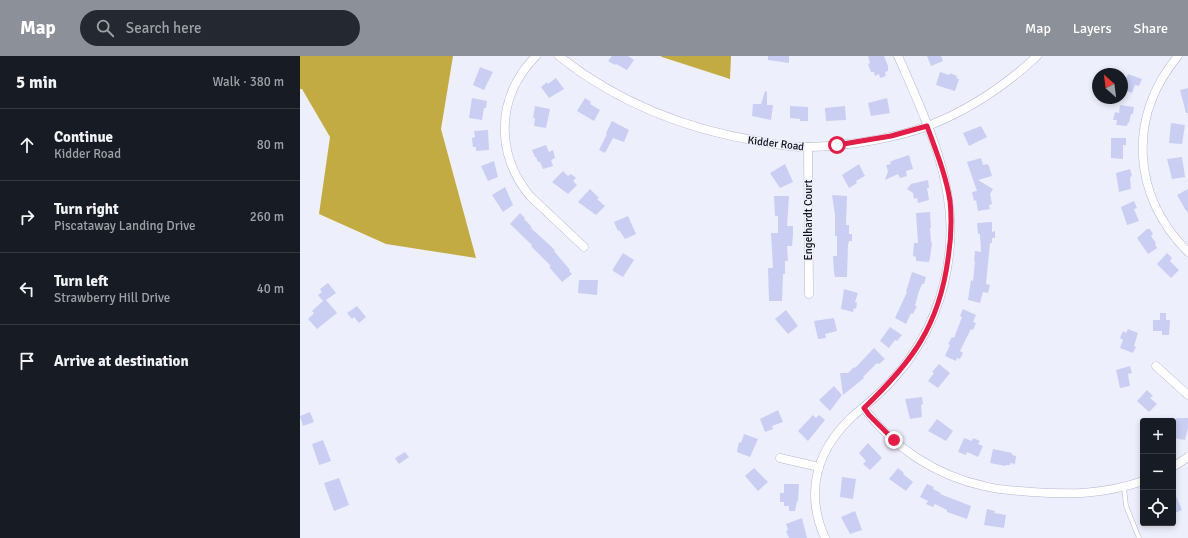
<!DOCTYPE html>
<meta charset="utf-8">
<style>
:root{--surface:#171b24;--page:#242831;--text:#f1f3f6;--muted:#9ea1a6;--line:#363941;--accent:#8c9099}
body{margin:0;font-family:Signika,sans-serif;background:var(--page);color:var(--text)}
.controls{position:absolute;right:12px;bottom:12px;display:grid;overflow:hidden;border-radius:4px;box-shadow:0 2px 6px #0003}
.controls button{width:36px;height:36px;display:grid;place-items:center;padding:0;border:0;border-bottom:1px solid var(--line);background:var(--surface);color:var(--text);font:20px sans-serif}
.compass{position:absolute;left:792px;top:12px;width:36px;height:36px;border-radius:50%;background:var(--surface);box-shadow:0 2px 6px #0003;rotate:332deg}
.stop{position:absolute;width:12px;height:12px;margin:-9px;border:3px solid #e11d48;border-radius:50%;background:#fff}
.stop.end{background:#e11d48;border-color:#fff;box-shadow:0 1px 4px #0008}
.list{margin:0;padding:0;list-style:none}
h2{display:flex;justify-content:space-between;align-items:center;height:52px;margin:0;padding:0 16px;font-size:17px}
h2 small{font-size:13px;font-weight:400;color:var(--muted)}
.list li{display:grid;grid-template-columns:26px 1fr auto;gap:12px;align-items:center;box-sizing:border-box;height:72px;padding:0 16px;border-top:1px solid var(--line)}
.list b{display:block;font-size:15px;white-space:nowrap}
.list p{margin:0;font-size:13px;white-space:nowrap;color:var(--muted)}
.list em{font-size:13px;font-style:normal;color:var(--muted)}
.icon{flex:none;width:22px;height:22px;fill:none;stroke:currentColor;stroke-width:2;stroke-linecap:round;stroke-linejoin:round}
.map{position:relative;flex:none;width:888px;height:482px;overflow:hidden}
header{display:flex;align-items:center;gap:24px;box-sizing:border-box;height:56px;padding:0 20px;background:var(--accent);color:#fff}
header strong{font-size:19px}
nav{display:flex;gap:22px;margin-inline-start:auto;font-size:14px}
.search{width:280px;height:36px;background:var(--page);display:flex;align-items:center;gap:10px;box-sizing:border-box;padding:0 14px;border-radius:22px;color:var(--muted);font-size:15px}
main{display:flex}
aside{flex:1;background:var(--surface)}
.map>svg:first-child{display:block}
.forest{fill:#c3ab43}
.building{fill:#cacef2}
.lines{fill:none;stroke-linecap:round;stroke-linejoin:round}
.lane-casing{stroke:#b4b7d5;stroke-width:5}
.street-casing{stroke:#b4b7d5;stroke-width:9}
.lane{stroke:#fff;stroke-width:4}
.street{stroke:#fff;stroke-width:8}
.route{stroke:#e11d48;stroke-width:5}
.labels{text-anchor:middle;stroke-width:3;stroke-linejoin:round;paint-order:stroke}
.street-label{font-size:11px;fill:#10111c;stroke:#eeeffc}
</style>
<header>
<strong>Map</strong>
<div class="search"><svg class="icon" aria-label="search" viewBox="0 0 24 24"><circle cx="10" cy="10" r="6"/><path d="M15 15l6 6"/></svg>Search here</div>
<nav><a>Map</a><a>Layers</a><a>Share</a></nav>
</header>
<main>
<aside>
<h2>5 min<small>Walk · 380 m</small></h2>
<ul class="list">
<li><svg class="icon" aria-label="ahead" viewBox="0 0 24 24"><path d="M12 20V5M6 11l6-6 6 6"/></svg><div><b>Continue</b><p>Kidder Road</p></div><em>80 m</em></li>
<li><svg class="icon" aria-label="right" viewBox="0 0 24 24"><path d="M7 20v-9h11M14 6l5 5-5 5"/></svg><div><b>Turn right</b><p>Piscataway Landing Drive</p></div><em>260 m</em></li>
<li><svg class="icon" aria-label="left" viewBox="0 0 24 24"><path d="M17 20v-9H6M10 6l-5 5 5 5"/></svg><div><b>Turn left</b><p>Strawberry Hill Drive</p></div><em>40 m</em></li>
<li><svg class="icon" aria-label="arrive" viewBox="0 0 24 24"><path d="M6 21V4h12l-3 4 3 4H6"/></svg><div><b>Arrive at destination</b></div></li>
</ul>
</aside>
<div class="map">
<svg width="888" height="482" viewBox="0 0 888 482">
<rect width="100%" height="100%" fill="#eeeffc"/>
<g class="forest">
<path d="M0 0H153L141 73 176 202 86 188 19 158 30 81 2 33H0Z"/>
<path d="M361 0H431L430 23 362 1Z"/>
</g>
<g class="building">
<path d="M312 0H328L334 4 327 14 316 8 315 9 308 5Z"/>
<path d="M468 0H489V7L468 4Z"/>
<path d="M568 0H584L588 10V15L585 16 586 20 580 22 579 18 575 20 574 16H571L568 8 570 7Z"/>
<path d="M627 0H641L643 5 631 10Z"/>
<path d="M180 11 193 16 184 34 173 29Z"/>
<path d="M640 16 649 19 650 17 657 20 656 22 659 23 655 35 636 29Z"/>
<path d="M828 18 842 23 839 30 835 29 832 37 822 33Z"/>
<path d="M256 22 264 33 249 42 241 31 247 26 248 28Z"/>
<path d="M888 32V57H886L880 34Z"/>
<path d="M465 35 467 36V49H473L471 64 452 60 453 48H461Z"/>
<path d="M172 42 187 45 186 52H184L182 64 169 62Z"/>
<path d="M285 42 291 46 290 48 300 54 294 65 277 55Z"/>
<path d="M587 42 590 57 571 60 568 47Z"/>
<path d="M820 49 834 51 833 58H831L829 67 828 66 827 70 816 69 817 64H813L815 56 819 57Z"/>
<path d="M235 50 250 53 246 72 234 70 235 62H233Z"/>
<path d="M490 50 508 51V65H500V63L490 62Z"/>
<path d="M545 50 546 64 526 65 525 52Z"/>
<path d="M312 65 329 74 324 86 313 82 305 97 299 94 307 78 306 77Z"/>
<path d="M871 67 885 69 882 88 869 87Z"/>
<path d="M681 70 687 81 669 90 663 77Z"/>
<path d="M188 74 189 94 176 95V91H173L172 82 175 81 174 75Z"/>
<path d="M811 82H826V89H823V103L811 102Z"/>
<path d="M246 89 249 96 253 94 255 102 251 104 253 110 243 113 240 106H238L236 101H235L232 94Z"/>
<path d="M609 99 613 113 606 115 607 120 600 122 598 118 585 124 588 115 586 109 591 108 590 106 594 104Z"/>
<path d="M882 101 885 121 872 123 867 103Z"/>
<path d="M681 102 683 109 687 108 689 110 692 120 678 124 693 133 690 138 692 148 689 149 690 153 678 155 676 144 674 145 672 136 677 135 667 106Z"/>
<path d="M194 105 198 121 188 125 181 110Z"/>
<path d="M485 108 493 126 480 132 470 117Z"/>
<path d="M559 108 565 120 556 125 557 127 549 132 542 119Z"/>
<path d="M830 113 832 120 830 121 831 133 819 136 816 117Z"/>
<path d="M263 115 268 120 271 118 276 122 273 125 277 129 268 138 252 126Z"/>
<path d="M628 124 629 132H627L629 144 618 147 617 142 614 143 613 137 607 133 611 128Z"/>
<path d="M205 131 213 149 203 156 192 139Z"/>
<path d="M290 133 299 142 297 143 305 150 296 159 278 146Z"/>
<path d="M888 133V158L877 139Z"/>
<path d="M532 139 547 140 546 169H549V178H552V185H549L548 189 547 221H535L534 216 533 200H537V180H535V159Z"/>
<path d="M474 140H489L487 170H493V178L492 190H487L488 205H485V218H483L482 245H469L468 212H473L471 177H478V160H475Z"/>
<path d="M834 145 837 152 834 153 839 165 827 169 821 151Z"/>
<path d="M630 156 631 172H630L631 186 632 187 630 202 629 206 616 205V201L613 200 614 187H618L616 157Z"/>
<path d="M220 157 225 162 224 163 230 169 232 173 255 194 254 195 270 214 269 215 272 218 262 226 249 211 251 210 231 190 232 189 210 168Z"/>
<path d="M328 160 336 178 325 183 319 174 318 175 314 166Z"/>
<path d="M692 166V176L695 175V182H692V187H690L686 228 690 229 688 237 683 236 680 247 668 244 671 224 673 225 675 205H674L675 195 681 196 680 178H678L677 167Z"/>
<path d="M847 173H850L853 178 851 180 856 187 855 188 857 192 848 198 837 182Z"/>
<path d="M323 197 334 204 323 221 313 215V213Z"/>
<path d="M867 197 872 202 870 205 879 214 871 222 857 208Z"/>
<path d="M612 216 626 221 624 228H622L619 235 615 250H617L613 258 611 257 606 268 595 262 607 236H606Z"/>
<path d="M279 224H298L297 239 278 237Z"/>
<path d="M28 227 36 237 26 244 37 257 17 273 8 263 14 257 12 255 23 245 18 239 22 236 20 233Z"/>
<path d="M544 233 558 237 555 246 557 247 556 253 554 252 553 256 541 253Z"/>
<path d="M57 250 66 261 59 267 54 261 52 263 47 257Z"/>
<path d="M663 253 676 259 673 266 676 267 673 274 671 273 660 295 663 297 660 303 657 302 656 305 645 300 650 289 648 288 652 281 654 282 662 261 660 260Z"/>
<path d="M486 254 498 270 488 278 475 263Z"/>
<path d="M860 257H866V264H870L869 279H862V275H853V264H860Z"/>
<path d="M534 262 537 275 525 278 526 282 518 283 514 265Z"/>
<path d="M590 271 602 279 597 285 595 284 589 292 580 285Z"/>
<path d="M828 273 838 277 834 290 836 291 833 297 820 292 823 284 820 282 823 275 826 277Z"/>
<path d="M574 292 585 303 579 308 577 307 563 321 564 322 543 339 540 317H548L554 311 555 312Z"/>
<path d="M639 308 650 317 638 332 628 325 634 317 632 316Z"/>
<path d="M830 310 832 317 828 318 830 330 820 332 816 314Z"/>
<path d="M534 330 542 339 530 355 519 344Z"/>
<path d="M847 334 853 340 850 342 857 348 849 356 837 345Z"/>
<path d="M622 341 623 348 621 349 622 361 610 363 605 343Z"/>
<path d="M478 354 483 366 472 370 473 373 465 376 460 363Z"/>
<path d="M10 356 14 366 3 370 0 360Z"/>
<path d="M513 359 516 362 519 359 525 364 508 385 498 375Z"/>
<path d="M877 362H888V371L885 384 873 382 876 363Z"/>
<path d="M637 363 653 375 646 385 628 375Z"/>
<path d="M444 378 458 383 450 401 437 396 439 386 441 387Z"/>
<path d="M664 382 672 385 673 382 680 385 678 388 683 390 678 401 667 396 666 399 658 396Z"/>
<path d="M23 384 31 405 19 409 12 388Z"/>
<path d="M568 387 582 402 570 414 563 408 566 405 559 397Z"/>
<path d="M693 393 712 397V399L716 400 715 408 710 407V409H706V410L690 407Z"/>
<path d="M105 396 109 401 99 408 95 402Z"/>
<path d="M454 412 468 426 458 435 445 420Z"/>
<path d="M598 412 604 417 603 418 613 426 606 435 589 423Z"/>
<path d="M542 421 556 423 553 443 540 441Z"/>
<path d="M39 422 49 449 34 455 24 427Z"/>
<path d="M484 428H499L498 445H497L495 455H489V450H484V446H480V437H484Z"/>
<path d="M627 428 634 431 633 433 641 437 640 438 671 450 667 463 647 456V454L635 448 633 451 626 448 628 445 620 441Z"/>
<path d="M873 433 882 454 875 457 873 452Z"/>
<path d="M687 453 695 455 694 457 706 459 704 472 684 469Z"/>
<path d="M555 455 562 474 550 478 541 461Z"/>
<path d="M502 462 507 482H489L486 475 488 474 486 468Z"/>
</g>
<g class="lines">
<defs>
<path id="lane" d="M824 431 826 450 839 482"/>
<g id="street">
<path d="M236 0C231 5 226 11 222 17 196 56 200 104 230 140L284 191"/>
<path d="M259 0C317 46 385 73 458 85 474 88 492 92 509 91 546 90 593 83 628 70 669 54 706 29 737 0"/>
<path d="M878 0C827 61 832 140 888 196"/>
<path d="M508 91 509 238"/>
<path d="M856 310 888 339"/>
<path d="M564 352C592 391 637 420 684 430 699 434 716 435 732 436 771 439 805 438 843 425"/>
<path d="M480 402 519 411"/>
<path d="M873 411 888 401"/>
<path d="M525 482C504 435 517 393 554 359 569 347 584 334 596 320 628 283 647 237 650 188 655 121 624 59 598 0"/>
</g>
</defs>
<use href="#lane" class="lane-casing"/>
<use href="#street" class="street-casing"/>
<use href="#lane" class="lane"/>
<use href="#street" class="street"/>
</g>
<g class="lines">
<path class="route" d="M537 89 591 80 627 70C636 95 646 119 650 145 652 164 651 184 648 203 639 270 612 306 564 352L569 359 594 384"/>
</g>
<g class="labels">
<g class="street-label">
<text transform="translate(476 87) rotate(7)" y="4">Kidder Road</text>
<text transform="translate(508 164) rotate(-90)" y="4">Engelhardt Court</text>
</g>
</g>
</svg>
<div class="controls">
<button>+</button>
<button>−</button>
<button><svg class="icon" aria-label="locate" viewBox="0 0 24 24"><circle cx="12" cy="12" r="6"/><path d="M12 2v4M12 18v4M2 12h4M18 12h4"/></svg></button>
</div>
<svg class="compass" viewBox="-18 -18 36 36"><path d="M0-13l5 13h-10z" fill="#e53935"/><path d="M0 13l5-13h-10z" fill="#9ea1a6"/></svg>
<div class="stop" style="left:537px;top:89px"></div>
<div class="stop end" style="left:594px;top:384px"></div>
</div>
</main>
